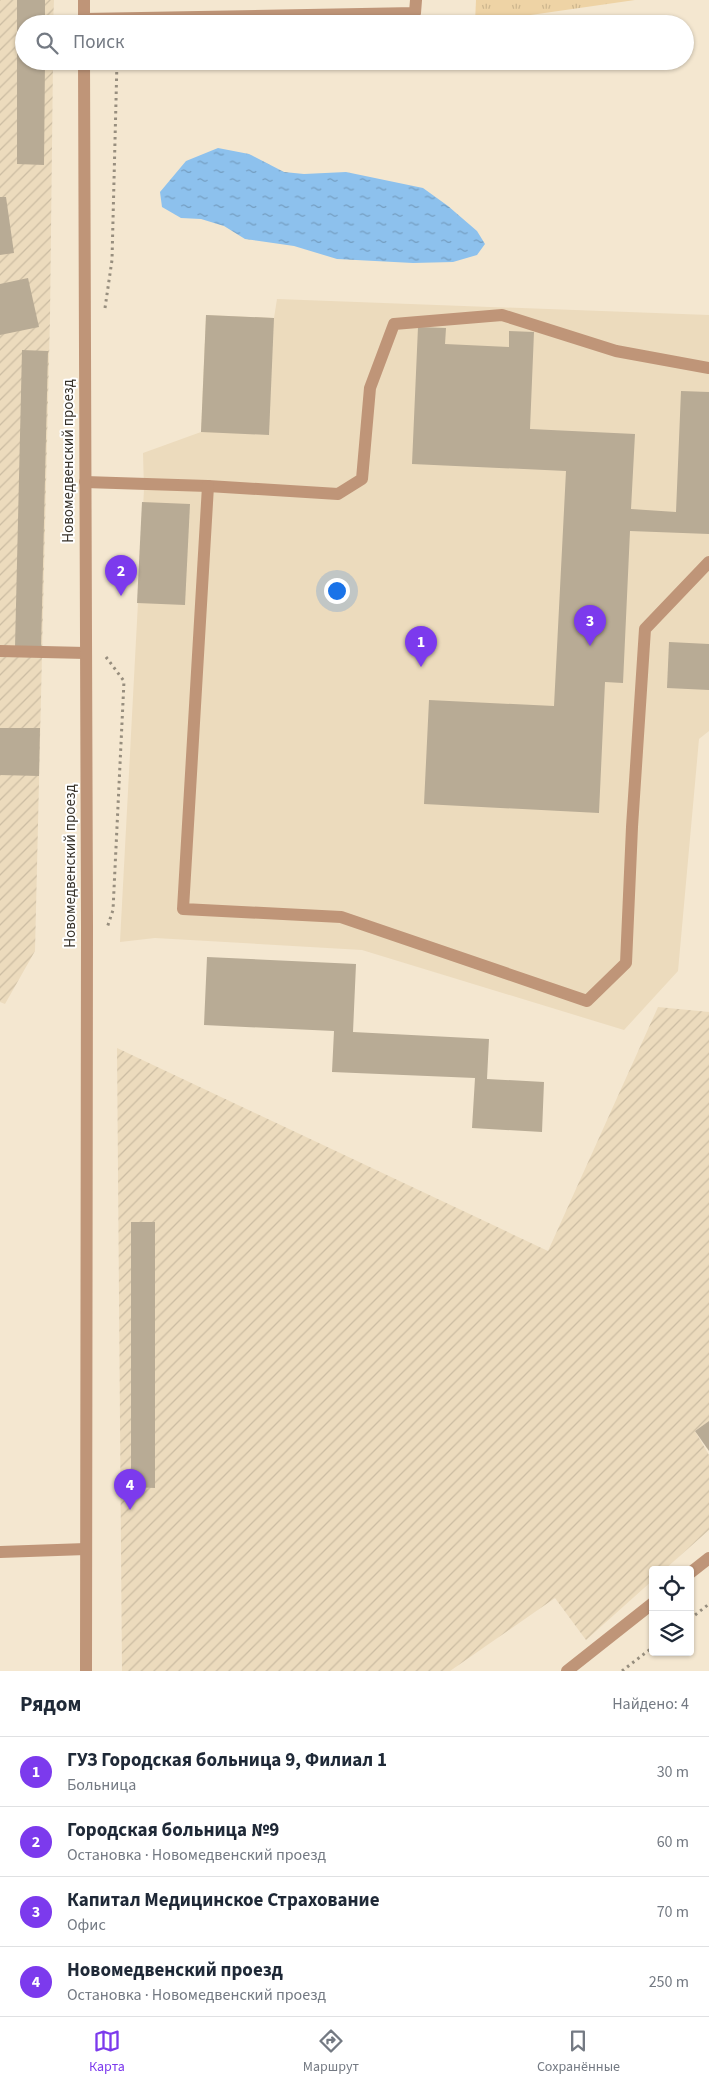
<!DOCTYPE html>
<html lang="ru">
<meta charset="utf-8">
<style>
:root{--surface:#fff;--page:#f2f2f3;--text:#1f2937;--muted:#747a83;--line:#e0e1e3;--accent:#7c3aed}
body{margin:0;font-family:"Source Sans 3",sans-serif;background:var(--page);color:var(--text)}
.controls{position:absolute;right:15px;bottom:15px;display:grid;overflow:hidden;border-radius:5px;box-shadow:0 1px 4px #0004}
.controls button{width:45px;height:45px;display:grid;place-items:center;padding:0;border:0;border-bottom:1px solid var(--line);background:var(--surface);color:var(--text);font:25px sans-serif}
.you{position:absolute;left:336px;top:590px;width:18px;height:18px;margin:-12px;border:4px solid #fff;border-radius:50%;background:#1a73e8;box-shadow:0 0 0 8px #1a73e833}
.badge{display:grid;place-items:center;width:32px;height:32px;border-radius:50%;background:var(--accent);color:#fff;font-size:16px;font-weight:700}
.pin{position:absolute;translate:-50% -41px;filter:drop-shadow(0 1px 2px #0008)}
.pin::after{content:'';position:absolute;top:26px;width:18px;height:15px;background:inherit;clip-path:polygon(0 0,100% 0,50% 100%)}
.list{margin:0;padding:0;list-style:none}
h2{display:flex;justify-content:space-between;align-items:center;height:65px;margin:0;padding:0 20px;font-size:21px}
h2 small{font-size:16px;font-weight:400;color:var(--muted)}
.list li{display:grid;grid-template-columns:32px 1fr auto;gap:15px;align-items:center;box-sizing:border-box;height:70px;padding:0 20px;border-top:1px solid var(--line)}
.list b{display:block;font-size:19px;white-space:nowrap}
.list p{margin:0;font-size:16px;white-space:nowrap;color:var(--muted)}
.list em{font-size:16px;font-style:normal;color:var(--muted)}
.icon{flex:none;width:28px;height:28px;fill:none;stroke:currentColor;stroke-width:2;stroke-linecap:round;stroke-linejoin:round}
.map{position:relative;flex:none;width:709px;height:1671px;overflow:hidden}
.search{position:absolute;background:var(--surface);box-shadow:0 1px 4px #0004;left:15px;right:15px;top:15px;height:55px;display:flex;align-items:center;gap:12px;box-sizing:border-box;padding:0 18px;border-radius:28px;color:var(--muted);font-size:19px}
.sheet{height:345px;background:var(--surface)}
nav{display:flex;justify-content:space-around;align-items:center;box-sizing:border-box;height:70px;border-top:1px solid var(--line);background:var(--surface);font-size:14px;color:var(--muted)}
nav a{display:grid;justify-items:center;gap:2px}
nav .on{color:var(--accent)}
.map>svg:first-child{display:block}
.built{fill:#ecdbbd}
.industrial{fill:url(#industrial-furrows)}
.park{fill:url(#park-tufts)}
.water{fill:url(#water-ripples)}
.building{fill:#b8ab95}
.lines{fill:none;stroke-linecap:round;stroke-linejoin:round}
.path{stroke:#978e7e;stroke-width:3;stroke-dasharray:2.5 4;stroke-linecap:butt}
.service{stroke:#bf9578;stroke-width:12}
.tertiary{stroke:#bf9578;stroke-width:12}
.labels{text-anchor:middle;stroke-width:4;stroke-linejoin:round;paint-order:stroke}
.street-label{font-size:15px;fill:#363128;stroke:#fff}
</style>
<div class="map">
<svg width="709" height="1671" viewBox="0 0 709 1671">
<defs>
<pattern id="industrial-furrows" width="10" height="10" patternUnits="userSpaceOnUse" patternTransform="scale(1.25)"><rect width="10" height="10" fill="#ecdbbd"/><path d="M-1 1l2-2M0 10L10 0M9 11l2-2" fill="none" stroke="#cbbca2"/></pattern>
<pattern id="park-tufts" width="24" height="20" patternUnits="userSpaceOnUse" patternTransform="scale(1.25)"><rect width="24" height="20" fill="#eed3a5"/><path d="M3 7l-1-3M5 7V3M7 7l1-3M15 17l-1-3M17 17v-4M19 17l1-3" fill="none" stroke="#cdb68e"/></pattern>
<pattern id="water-ripples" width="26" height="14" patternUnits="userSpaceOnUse" patternTransform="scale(1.25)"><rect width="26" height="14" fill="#8dc1ed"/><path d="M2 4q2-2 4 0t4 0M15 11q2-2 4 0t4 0" fill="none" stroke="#749dc0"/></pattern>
</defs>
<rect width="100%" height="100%" fill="#f4e7d0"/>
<path class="built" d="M277 299 709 315V731L699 739 678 971 624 1030 362 950 155 938 120 942 144 489 143 453 201 432 206 315 274 318Z"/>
<g class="industrial">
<path d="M0 0H54L53 24H24V61H53L50 317 35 951 5 1004 0 1002Z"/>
<path d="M658 1007 709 1012V1421L695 1431 709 1455V1530L664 1570H653V1580L586 1640 555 1598 450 1671H122L117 1048 548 1251Z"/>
</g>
<path class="park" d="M476 0H635L475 23Z"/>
<path class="water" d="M218 148 249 154 284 172 304 174 346 172 423 188 448 206 477 231 485 244 477 255 453 262 413 263 337 259 294 246 245 239 224 226 201 219 181 218 162 207 160 192 186 161Z"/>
<g class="building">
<path d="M17 0H45V24H24V61H45L44 165 17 164Z"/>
<path d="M0 197H6L14 253 0 255Z"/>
<path d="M28 278 39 327 0 335V284Z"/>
<path d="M206 315 274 318 269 435 201 432Z"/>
<path d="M418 327 446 328 445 344 509 347V331L534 332 530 429 635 434 631 509 676 512 681 391 709 392V534L630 531 623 683 605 682 599 813 424 804 429 700 554 706 566 471 412 464Z"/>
<path d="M22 350 48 351 41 649 15 648Z"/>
<path d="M142 502 190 504 185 605 137 603Z"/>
<path d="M669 642 709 644V690L667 688Z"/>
<path d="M0 728H40L39 776 0 775Z"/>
<path d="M207 957 356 964 353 1032 489 1039 487 1079 544 1082 542 1132 472 1128 475 1078 332 1072 334 1031 204 1025Z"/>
<path d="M131 1222H155V1488L131 1487Z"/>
<path d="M709 1421V1451L695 1431Z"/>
</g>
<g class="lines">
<g class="path">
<path d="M105 308 112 260 117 61"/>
<path d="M106 657 124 681 113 910 107 928"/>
<path d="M690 1619 709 1604"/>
<path d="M622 1671 653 1647"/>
</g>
<g class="service">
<path d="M84 19 415 13 416 0"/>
<path d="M85 482 208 486 338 494 362 479 370 388 394 324 502 315 616 351 709 368"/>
<path d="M208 486 183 909 341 917 587 1001 626 963 632 827 645 629 709 562"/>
<path d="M0 651 86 653"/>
<path d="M0 1552 86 1549"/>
</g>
<g class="tertiary">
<path d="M84 0V24"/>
<path d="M84 61 87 926 86 1671"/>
<path d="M690 1573 709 1558"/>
<path d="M567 1671 653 1603"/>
</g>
</g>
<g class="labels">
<g class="street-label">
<text transform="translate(68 461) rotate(-90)" y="5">Новомедвенский проезд</text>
<text transform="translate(70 866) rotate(-90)" y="5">Новомедвенский проезд</text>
</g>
</g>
</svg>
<div class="controls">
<button><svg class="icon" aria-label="locate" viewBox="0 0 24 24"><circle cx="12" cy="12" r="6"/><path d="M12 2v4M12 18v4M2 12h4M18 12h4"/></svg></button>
<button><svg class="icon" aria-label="layers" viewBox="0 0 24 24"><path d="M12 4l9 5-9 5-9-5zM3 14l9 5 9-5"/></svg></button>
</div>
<div class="you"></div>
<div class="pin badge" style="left:421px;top:667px">1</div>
<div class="pin badge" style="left:121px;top:596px">2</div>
<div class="pin badge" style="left:590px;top:646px">3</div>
<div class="pin badge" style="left:130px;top:1510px">4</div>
<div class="search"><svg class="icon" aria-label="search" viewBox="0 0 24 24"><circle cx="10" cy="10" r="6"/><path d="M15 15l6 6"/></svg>Поиск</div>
</div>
<section class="sheet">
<h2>Рядом<small>Найдено: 4</small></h2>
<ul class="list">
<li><span class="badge">1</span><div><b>ГУЗ Городская больница 9, Филиал 1</b><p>Больница</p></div><em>30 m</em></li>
<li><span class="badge">2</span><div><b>Городская больница №9</b><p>Остановка · Новомедвенский проезд</p></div><em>60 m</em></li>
<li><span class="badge">3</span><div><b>Капитал Медицинское Страхование</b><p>Офис</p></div><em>70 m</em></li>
<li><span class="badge">4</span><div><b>Новомедвенский проезд</b><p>Остановка · Новомедвенский проезд</p></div><em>250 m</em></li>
</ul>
</section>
<nav>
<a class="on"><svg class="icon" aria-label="map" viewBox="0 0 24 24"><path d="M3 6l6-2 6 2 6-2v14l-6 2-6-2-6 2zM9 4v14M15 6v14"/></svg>Карта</a>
<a><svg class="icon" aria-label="directions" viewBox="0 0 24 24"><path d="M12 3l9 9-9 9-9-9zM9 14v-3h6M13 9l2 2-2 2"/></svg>Маршрут</a>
<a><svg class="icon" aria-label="saved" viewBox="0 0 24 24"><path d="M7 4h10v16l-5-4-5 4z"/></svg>Сохранённые</a>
</nav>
